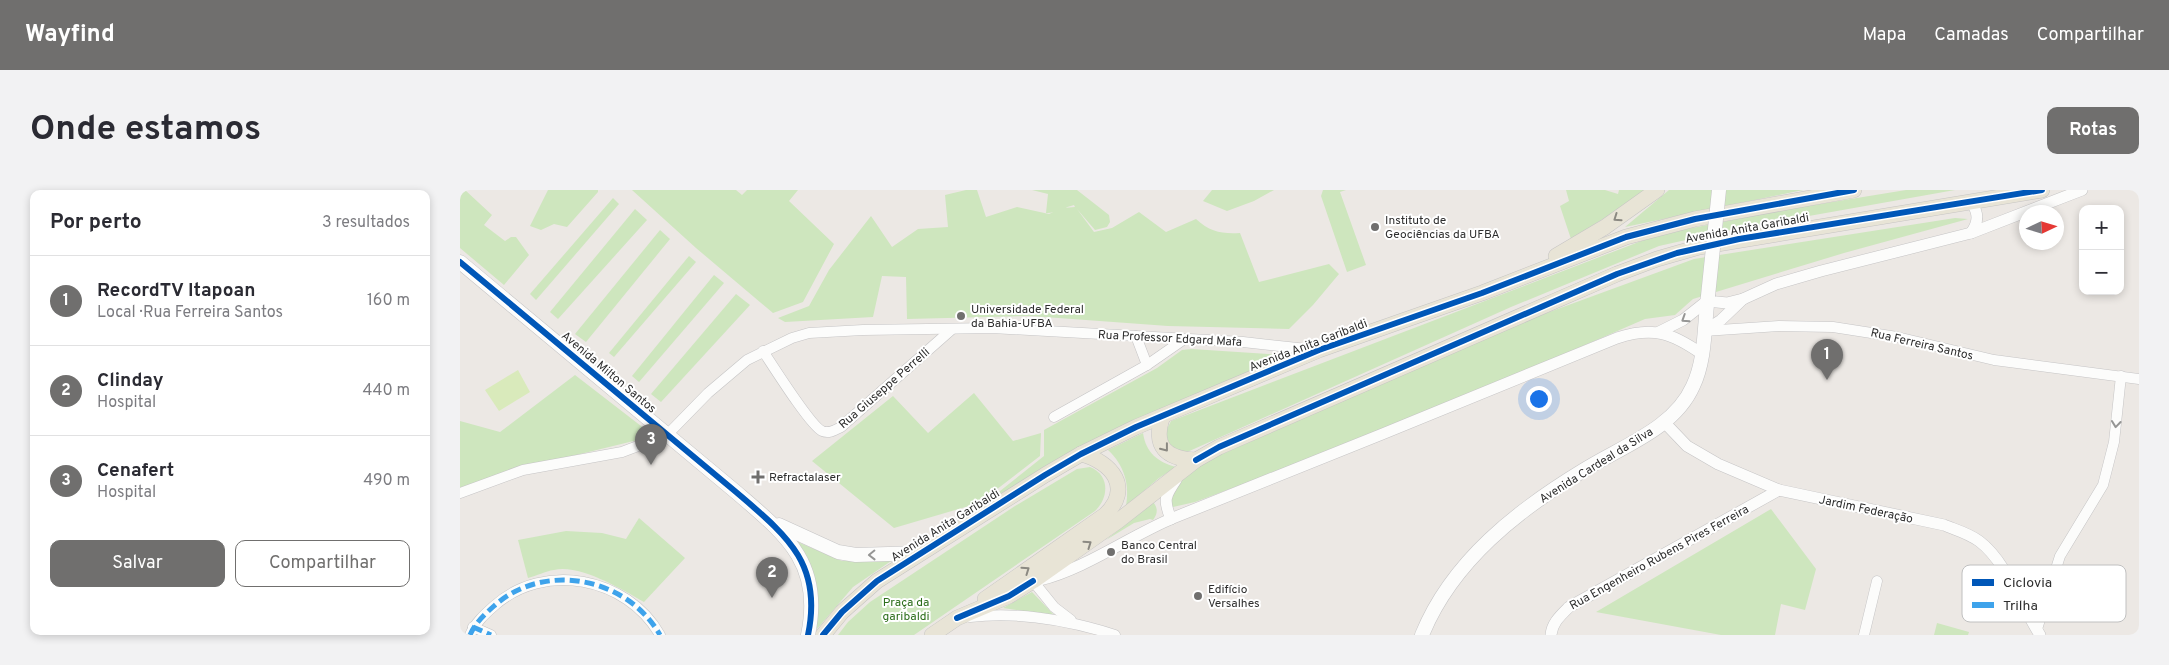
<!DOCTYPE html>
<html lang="pt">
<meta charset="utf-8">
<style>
:root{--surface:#fff;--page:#f2f2f3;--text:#2b2b33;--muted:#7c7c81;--line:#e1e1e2;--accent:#706f6e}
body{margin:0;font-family:Overpass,sans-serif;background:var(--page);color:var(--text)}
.controls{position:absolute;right:15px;top:15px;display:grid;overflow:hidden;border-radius:10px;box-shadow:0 2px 8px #0003}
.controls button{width:45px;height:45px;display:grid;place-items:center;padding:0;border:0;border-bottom:1px solid var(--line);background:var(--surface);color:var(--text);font:25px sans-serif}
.compass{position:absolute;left:1559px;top:15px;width:45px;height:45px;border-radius:50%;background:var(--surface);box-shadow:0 2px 8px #0003;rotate:86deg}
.you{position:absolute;left:1078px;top:208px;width:18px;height:18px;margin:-12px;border:4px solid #fff;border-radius:50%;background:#1a73e8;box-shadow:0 0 0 8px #1a73e833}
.badge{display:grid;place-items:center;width:32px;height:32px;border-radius:50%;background:var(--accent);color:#fff;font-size:16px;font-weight:700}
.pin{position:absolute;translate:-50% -41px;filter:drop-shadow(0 1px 2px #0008)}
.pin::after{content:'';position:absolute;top:26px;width:18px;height:15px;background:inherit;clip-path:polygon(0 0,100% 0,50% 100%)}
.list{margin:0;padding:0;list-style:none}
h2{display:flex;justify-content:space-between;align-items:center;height:65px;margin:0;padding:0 20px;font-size:21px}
h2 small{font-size:16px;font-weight:400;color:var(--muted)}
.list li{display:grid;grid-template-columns:32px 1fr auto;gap:15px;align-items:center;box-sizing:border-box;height:90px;padding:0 20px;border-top:1px solid var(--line)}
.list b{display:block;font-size:19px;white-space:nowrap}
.list p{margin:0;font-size:16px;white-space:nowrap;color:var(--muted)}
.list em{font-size:16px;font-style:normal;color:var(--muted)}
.actions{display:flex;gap:10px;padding:15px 20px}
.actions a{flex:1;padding:11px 0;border:1px solid var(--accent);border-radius:10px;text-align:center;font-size:18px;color:var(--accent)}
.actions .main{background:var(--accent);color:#fff}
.map{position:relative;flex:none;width:1679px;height:445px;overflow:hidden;border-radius:10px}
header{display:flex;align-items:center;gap:30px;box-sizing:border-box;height:70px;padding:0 25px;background:var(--accent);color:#fff}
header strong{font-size:24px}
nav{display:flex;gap:28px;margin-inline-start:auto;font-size:18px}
.intro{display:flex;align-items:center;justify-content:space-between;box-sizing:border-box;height:120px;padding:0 30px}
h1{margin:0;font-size:35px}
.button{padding:12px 22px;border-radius:10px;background:var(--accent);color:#fff;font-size:18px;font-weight:700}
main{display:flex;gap:30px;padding:0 30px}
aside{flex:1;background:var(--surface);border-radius:10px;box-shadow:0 2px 8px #0003}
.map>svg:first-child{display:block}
.green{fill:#cee6be}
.pitch{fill:#d9eabb}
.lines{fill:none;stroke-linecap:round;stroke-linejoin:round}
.minor-casing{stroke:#c5c4c5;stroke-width:11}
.tertiary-casing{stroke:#c5c4c5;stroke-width:12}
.secondary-casing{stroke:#c5c4c5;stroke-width:15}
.primary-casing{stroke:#c6c5c4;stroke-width:16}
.minor{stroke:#fcfcfb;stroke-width:10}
.tertiary{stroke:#fcfcfb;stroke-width:11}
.secondary{stroke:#fcfcfb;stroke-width:14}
.primary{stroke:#e8e4d6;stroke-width:15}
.secondary-bridge-casing{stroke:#c5c4c5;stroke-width:15;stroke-linecap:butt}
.secondary-bridge{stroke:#fcfcfb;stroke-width:14}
.quiet{stroke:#3ea3eb;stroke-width:5;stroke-dasharray:10 5;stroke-linecap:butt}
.cycleway-casing{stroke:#fff;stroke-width:9}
.cycleway{stroke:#0057b8;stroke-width:6}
.oneway{stroke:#8b8982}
.oneway2{stroke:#959594}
.poi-dot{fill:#706f6e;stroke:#fff;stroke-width:2}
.labels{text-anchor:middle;stroke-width:4;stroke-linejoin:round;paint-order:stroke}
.poi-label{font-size:12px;fill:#2e2e2e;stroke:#fff;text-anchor:start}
.street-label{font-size:12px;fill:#2e2e2e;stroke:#fff}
.park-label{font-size:12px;fill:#2c6e1b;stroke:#fff}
.key{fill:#fff;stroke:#c0c0c0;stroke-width:1}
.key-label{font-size:14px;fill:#2e2e2e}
</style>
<header>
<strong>Wayfind</strong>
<nav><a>Mapa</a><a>Camadas</a><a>Compartilhar</a></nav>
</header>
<div class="intro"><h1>Onde estamos</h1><a class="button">Rotas</a></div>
<main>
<aside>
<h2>Por perto<small>3 resultados</small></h2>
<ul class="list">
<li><span class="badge">1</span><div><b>RecordTV Itapoan</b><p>Local · Rua Ferreira Santos</p></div><em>160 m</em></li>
<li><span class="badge">2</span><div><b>Clinday</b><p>Hospital</p></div><em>440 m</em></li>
<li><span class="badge">3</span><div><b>Cenafert</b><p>Hospital</p></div><em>490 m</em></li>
</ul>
<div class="actions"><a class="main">Salvar</a><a>Compartilhar</a></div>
</aside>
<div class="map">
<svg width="1679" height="445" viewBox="0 0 1679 445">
<rect width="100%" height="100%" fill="#ece8e4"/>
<g class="green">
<path d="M0 0H5L32 25 24 35 45 51 51 47H56L69 65 44 95 0 58Z"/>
<path d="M88 0H138V2L107 37 94 34 81 40 70 36Z"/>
<path d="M172 0H276L282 5 287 0H338L329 11 374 54 343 112 313 123 236 58Z"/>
<path d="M506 0H517L526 27 557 17 589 24 603 18 615 17 614 15C605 17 594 24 586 23L588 4 572 0H617L649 25 650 32 647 37 635 40 617 19 634 42 652 38 679 22 706 42 736 29C750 42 762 44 780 43L799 92 869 74 879 84 853 115 829 139 708 136 571 126 447 129 446 87 422 86 413 127 325 132 318 128 349 116 369 80 411 26 432 57 458 39 488 37 485 5Z"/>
<path d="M752 0H814L794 11 767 21 743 11Z"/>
<path d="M863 0H886L880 2 906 75 887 82 861 6Z"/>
<path d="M1106 0H1145L1158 4 1159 0H1189L1111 49 1100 16 1109 11Z"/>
<path d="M1209 0H1343L1165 37Z"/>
<path d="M1446 0H1495L1275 39 1199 56 1051 117 725 263 711 260 703 251 706 241 711 231 1197 45 1323 20Z"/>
<path d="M153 8 159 14 76 110 70 104Z"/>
<path d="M175 19 187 30 98 129 90 122Z"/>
<path d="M1495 28 1508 29 1384 63 1233 109 1215 125 1185 129 936 237 735 312 713 317 707 307 713 294 737 275 1073 128 1234 69Z"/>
<path d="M200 40 210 49 126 152 115 144Z"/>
<path d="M229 66 236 72 154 167 149 163Z"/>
<path d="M254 85 264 93 179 192 172 186Z"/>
<path d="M276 104 290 115 201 212 191 204Z"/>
<path d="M732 159 823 165 814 171 671 235 530 309 584 266V240L697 178 722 160Z"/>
<path d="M115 185 194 246 55 280 0 300V231L40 242Z"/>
<path d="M514 203 553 251 581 243 580 266 519 313 434 338 352 271 433 206 468 243Z"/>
<path d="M683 243C686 263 698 272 716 277L699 288 666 316C670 294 664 275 648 260Z"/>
<path d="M630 277C650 285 649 308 635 321L454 445H378L388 432 410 412 555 316 617 279Z"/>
<path d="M693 312C698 318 698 323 693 330L690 329 674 333 646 350Z"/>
<path d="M1311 319 1356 379 1345 420 1321 414 1315 445H1261L1136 422Z"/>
<path d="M179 328 225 368 184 412C161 399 120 374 94 380 85 381 77 386 68 388L58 350 106 341 142 343 166 349Z"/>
<path d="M333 350 382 371 434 369 393 397 357 439 354 388Z"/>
<path d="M572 402 595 426 543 418Z"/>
<path d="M1477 433 1509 442 1508 445H1474Z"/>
</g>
<path class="pitch" d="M58 180 70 202 39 221 25 200Z"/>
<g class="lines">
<defs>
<g id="minor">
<path d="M1244 141 1319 136 1373 137 1437 147 1534 170 1679 189"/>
<path d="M676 146 687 175"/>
<path d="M303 161C313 176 350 235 362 241 369 244 375 240 381 237L491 140"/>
<path d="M594 227 687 175 723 150"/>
<path d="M0 303 63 280 162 262 207 245 248 203 287 170 332 148 349 143 403 140 532 138 783 152 856 160"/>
<path d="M573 391 594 417 611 430"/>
<path d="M510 427C560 421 608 430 655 445"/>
<path d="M13 437 31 445"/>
<path d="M1577 439 1600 366 1643 295 1654 252 1661 186"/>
<path d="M10 445C15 433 25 424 34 416 84 371 167 387 200 445"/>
<path d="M1404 445 1417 391"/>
</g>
<g id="tertiary">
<path d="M1511 43C1519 32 1519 23 1511 12"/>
<path d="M1244 141 1261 130 1283 109"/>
<path d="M1199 142 1223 130 1247 111 1267 113 1283 109 1316 94 1361 81 1511 43 1622 0"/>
<path d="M1205 233 1227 256 1258 274 1319 300 1484 335C1496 340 1508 343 1519 351 1546 371 1562 417 1580 445"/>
<path d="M711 329C703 310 705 306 716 290"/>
<path d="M580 390C625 379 670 346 713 328 861 269 1010 209 1157 148 1193 136 1212 143 1242 164"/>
<path d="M1091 445C1092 433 1100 426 1109 417L1319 300"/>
</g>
<g id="secondary">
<path d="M0 72 276 302C326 345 363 373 348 445"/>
<path d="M319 335 378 362 396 365 461 363"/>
<path d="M962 445C992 371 1058 320 1124 280 1162 256 1214 239 1233 196 1246 169 1244 135 1248 106"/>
</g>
<g id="primary">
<path d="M1096 66 1145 37 1197 0"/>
<path d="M703 226C692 256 706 269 736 270"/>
<path d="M525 409 645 325C673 298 652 272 621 264"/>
<path d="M363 445 382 422 417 391 585 285 621 264 676 237 859 160 1022 103 1166 47 1235 29 1394 0"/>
<path d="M472 445 497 428 549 406 573 391 658 331 736 270 759 257 1157 84 1197 69 1239 57 1582 0"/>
</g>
</defs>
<use href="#minor" class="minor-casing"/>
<use href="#tertiary" class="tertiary-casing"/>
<use href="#secondary" class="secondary-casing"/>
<use href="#primary" class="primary-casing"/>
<use href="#minor" class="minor"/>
<use href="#tertiary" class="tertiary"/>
<use href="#secondary" class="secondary"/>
<use href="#primary" class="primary"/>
<defs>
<path id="secondary-bridge" d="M1248 106 1259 0"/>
</defs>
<use href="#secondary-bridge" class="secondary-bridge-casing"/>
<use href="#secondary-bridge" class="secondary-bridge"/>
<g class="quiet">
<path d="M13 437 31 445"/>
<path d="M10 445C15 433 25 424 34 416 84 371 167 387 200 445"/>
</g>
<defs>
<g id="cycleway">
<path d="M0 72 276 302C326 345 363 373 348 445"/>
<path d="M736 270 759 257 1157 84 1217 63 1279 49 1582 0"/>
<path d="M497 428 549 406 573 391"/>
<path d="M363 445 382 422 417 391 585 285 621 264 676 237 859 160 1022 103 1166 47 1235 29 1394 0"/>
</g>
</defs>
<use href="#cycleway" class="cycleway-casing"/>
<use href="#cycleway" class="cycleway"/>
</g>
<defs><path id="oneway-chevron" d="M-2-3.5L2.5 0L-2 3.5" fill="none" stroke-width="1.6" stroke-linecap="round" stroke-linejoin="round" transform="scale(1.25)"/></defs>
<g class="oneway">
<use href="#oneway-chevron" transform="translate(1157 28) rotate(145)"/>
<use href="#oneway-chevron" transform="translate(705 258) rotate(52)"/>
<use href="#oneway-chevron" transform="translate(628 354) rotate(-35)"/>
<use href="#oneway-chevron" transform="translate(566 380) rotate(-35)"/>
</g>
<g class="oneway2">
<use href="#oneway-chevron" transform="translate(1225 129) rotate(147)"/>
<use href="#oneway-chevron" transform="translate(1656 234) rotate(96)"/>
<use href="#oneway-chevron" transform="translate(412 365) rotate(179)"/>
</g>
<g class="poi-dot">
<circle cx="915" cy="37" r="5"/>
<circle cx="501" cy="126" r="5"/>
<path d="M295.5 279.5h5v5h5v5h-5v5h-5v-5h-5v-5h5z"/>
<circle cx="651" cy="362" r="5"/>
<circle cx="738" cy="406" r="5"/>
</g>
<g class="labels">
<g class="poi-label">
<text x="925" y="34">Instituto de<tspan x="925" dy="14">Geociências da UFBA</tspan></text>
<text x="511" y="123">Universidade Federal<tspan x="511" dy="14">da Bahia-UFBA</tspan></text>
<text x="309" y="291">Refractalaser</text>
<text x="661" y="359">Banco Central<tspan x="661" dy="14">do Brasil</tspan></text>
<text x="748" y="403">Edifício<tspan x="748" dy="14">Versalhes</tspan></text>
</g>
<g class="street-label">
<text transform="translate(1287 38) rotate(-10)" y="4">Avenida Anita Garibaldi</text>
<text transform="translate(710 148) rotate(3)" y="4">Rua Professor Edgard Mafa</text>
<text transform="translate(1462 154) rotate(13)" y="4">Rua Ferreira Santos</text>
<text transform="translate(848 155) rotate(-21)" y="4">Avenida Anita Garibaldi</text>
<text transform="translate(149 182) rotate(40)" y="4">Avenida Milton Santos</text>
<text transform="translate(424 198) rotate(-41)" y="4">Rua Giuseppe Perrelli</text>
<text transform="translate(1136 275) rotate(-32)" y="4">Avenida Cardeal da Silva</text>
<text transform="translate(1406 319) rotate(12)" y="4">Jardim Federação</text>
<text transform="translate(485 335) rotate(-32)" y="4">Avenida Anita Garibaldi</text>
<text transform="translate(1199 367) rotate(-29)" y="4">Rua Engenheiro Rubens Pires Ferreira</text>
</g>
<g class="park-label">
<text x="446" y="416">Praça da<tspan x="446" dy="14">garibaldi</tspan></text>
</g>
</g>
<rect x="1502" y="375" width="164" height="57" rx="8" class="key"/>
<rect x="1512" y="389" width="22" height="7" fill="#0057b8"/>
<rect x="1512" y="412" width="22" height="6" fill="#3ea3eb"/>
<g class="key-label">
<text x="1543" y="397">Ciclovia</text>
<text x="1543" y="420">Trilha</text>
</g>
</svg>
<div class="controls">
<button>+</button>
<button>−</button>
</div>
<svg class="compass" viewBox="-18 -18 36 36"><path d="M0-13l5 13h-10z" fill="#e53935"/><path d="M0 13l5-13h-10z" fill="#7c7c81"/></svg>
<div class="you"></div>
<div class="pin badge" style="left:1367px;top:190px">1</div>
<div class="pin badge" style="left:312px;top:408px">2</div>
<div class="pin badge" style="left:191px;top:275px">3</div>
</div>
</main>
